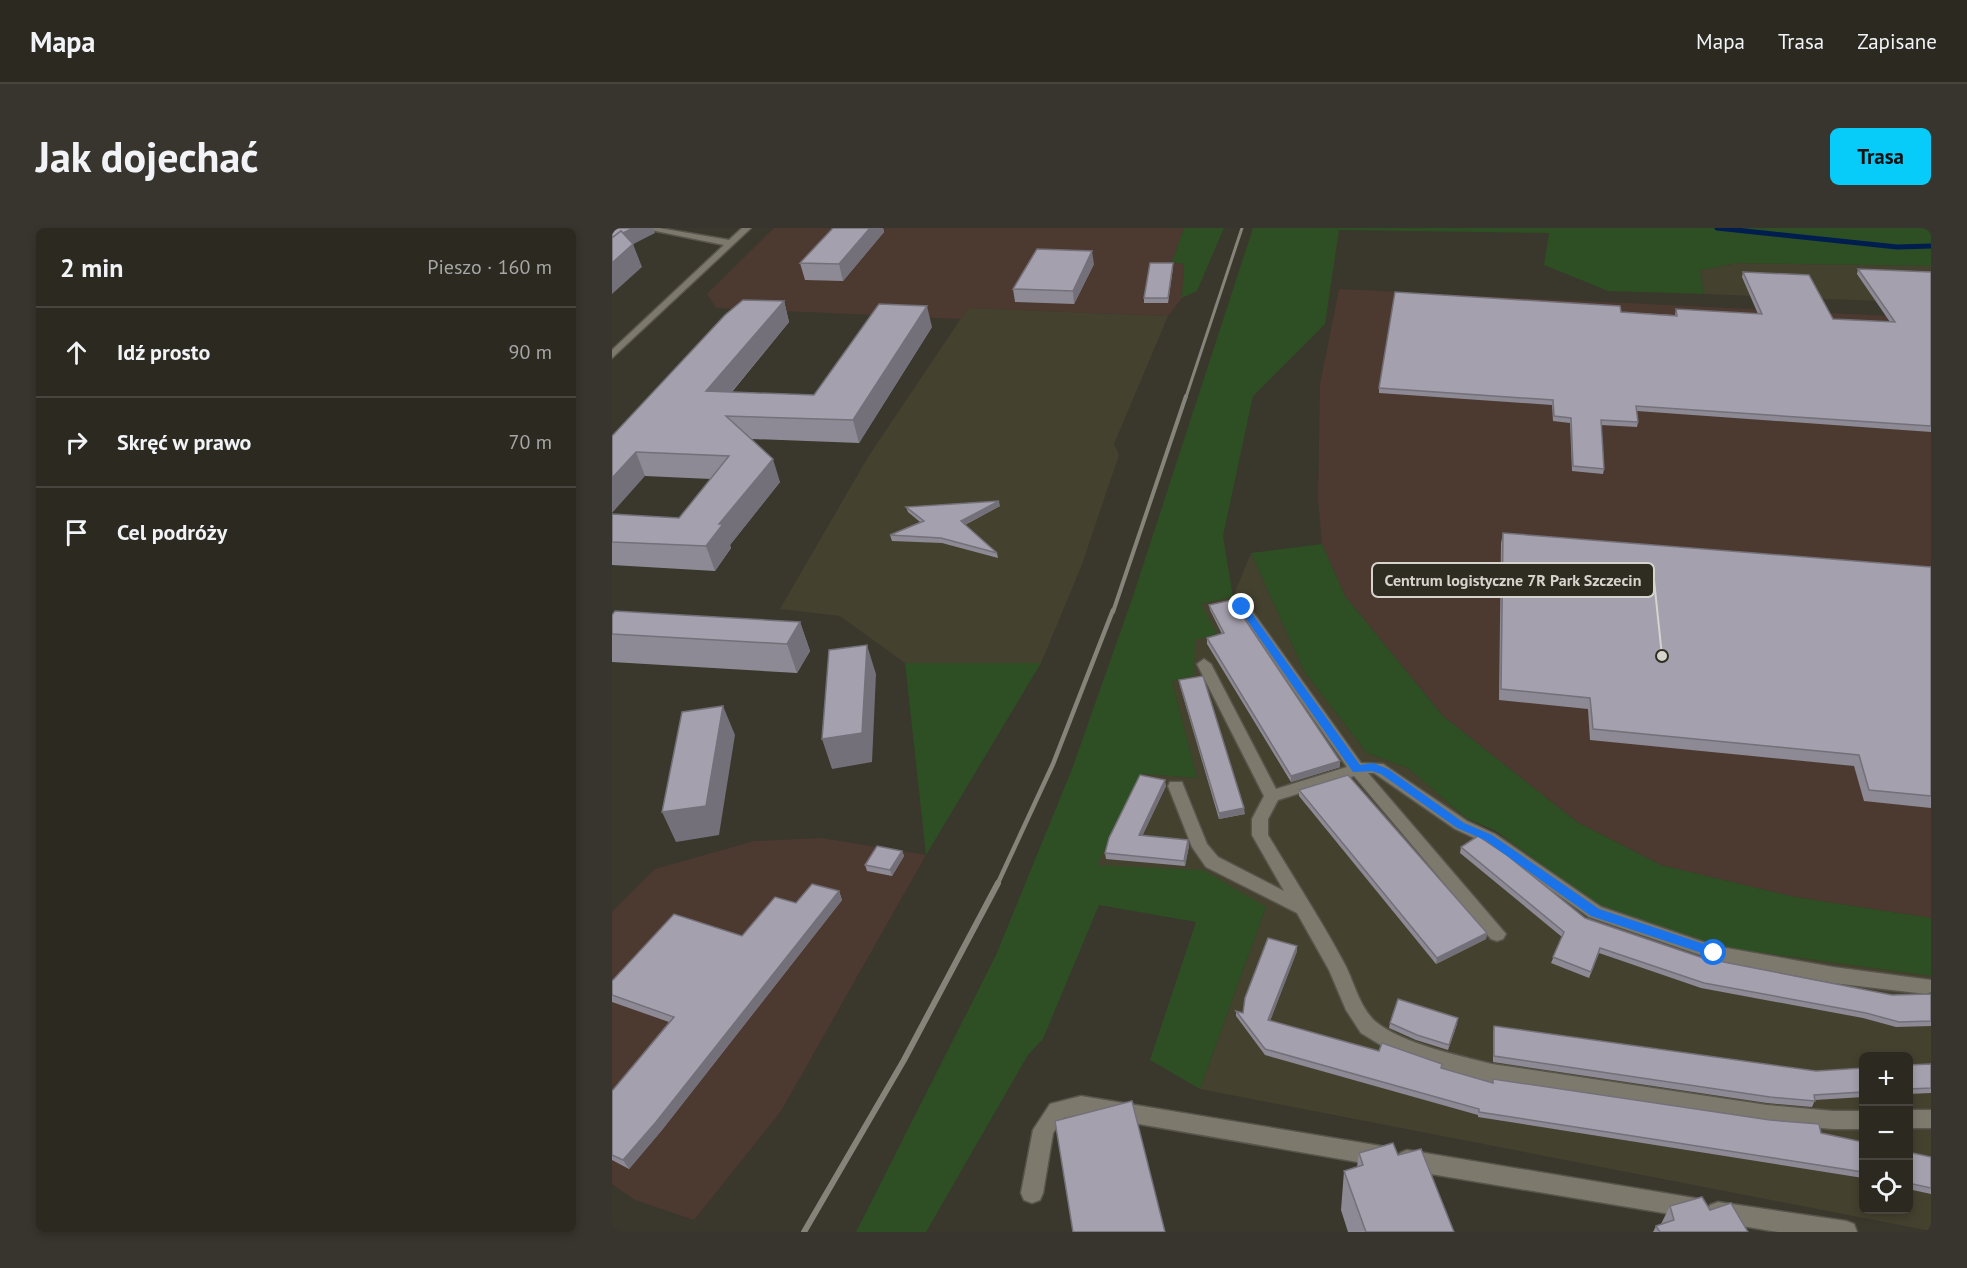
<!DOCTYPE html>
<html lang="pl">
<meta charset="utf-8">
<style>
:root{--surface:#2c2921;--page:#38352e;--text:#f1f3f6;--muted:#a6a6a5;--line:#48453f;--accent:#07cbf9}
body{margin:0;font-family:"PT Sans",sans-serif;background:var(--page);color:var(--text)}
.controls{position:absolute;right:18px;bottom:18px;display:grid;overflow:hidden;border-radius:9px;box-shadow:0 3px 9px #0003}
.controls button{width:54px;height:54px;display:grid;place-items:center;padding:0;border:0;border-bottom:2px solid var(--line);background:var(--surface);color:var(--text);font:30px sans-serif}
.stop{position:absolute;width:18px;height:18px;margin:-14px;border:4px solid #1a73e8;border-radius:50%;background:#fff}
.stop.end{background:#1a73e8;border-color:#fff;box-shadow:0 2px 6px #0008}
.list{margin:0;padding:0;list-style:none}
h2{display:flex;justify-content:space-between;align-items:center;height:78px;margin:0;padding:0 24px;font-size:26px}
h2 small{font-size:20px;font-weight:400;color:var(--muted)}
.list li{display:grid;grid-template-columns:39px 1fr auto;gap:18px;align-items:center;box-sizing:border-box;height:90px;padding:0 24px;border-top:2px solid var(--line)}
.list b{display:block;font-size:22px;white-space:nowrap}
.list em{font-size:20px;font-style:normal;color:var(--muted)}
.icon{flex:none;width:33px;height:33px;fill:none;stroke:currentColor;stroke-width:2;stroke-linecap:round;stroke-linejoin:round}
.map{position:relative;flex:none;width:1319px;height:1004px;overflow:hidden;border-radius:9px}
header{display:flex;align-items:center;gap:36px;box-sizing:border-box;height:84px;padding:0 30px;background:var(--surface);border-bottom:2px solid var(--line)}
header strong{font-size:28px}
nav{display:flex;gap:33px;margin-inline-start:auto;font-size:21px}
.intro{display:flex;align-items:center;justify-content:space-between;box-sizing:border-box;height:144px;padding:0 36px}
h1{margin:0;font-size:42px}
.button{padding:15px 27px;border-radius:9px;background:var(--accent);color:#111;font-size:21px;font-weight:700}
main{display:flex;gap:36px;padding:0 36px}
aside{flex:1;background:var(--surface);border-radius:9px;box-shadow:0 3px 9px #0003}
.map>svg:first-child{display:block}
.commercial{fill:#4c3a31}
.built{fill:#45412f;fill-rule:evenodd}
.green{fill:#2e4e24}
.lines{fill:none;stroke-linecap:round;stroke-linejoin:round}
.stream{stroke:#001d50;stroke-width:5}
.street-casing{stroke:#57554c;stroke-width:3}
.street{fill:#7d7a6d;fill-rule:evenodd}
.rail-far3{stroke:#85837a;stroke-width:3}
.rail-far2{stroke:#85837a;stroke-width:4}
.rail-far1{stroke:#85837a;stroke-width:4.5}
.rail{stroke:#85837a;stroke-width:6}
.wall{fill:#8d8a95}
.shaded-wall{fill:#737079}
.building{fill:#a4a0ad;stroke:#737079;stroke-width:1.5}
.route{fill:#1a73e8}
.leader{fill:none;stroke:#d6d4cd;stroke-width:2}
.callout-dot{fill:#d6d4cd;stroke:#2f2d22;stroke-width:2}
.callout{fill:#2f2d22;stroke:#d6d4cd;stroke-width:2}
.callout-label{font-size:16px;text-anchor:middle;font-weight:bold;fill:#d6d4cd}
</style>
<header>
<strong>Mapa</strong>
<nav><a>Mapa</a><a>Trasa</a><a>Zapisane</a></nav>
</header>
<div class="intro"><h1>Jak dojechać</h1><a class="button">Trasa</a></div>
<main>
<aside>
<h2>2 min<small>Pieszo · 160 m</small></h2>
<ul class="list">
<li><svg class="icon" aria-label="ahead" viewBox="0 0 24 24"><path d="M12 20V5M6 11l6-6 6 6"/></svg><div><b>Idź prosto</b></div><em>90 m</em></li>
<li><svg class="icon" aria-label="right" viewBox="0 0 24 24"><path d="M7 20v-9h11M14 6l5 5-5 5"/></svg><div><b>Skręć w prawo</b></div><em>70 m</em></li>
<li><svg class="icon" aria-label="arrive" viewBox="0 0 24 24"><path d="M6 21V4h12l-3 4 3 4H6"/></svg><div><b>Cel podróży</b></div></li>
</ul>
</aside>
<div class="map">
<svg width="1319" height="1004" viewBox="0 0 1319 1004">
<rect width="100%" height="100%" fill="#3a372c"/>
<g class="commercial">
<path d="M162 0H572L560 34 572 36 570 70 556 88 356 80 349 91 104 80 95 66Z"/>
<path d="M727 61 1319 90V690L1183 669 1049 637 965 594 831 488 733 368 710 316 706 271 708 156Z"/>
<path d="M209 610 314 627 169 883 82 992 23 972 0 956V684L43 641 142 613Z"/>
</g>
<g class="built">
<path d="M1125 35 1319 38V75L1092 66 1088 42Z"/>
<path d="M356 80 556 88 502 216 507 227 469 339 429 435H293L228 388 168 381 256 229Z"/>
<path d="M639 325 692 443 755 525 796 540 854 590 1107 719 1319 748V1003L588 861 654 679 484 638 522 561 532 546 585 550 560 453 583 412 589 376 621 369ZM1252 828H1296V982H1252Z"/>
</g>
<g class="green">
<path d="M572 0H612L585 63 570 70 572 36 560 34Z"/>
<path d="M641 0H1319V38L1125 35 1088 42 1092 66 996 63 932 37 937 5 727 2 713 96 641 168 611 308 621 369 589 376 605 406 583 412 582 448 560 453 585 550 532 546 485 637 591 642 654 679 588 861 538 832 584 694 487 677 431 811 416 827 314 1004H244L384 727 460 541 521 368Z"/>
<path d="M710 316 733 368 831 488 965 594 1049 637 1183 669 1319 690V748L1107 719 988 679 884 603 854 590 796 540 755 525 692 443 639 325Z"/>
<path d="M293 435H429L314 627Z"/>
</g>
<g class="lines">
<path class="stream" d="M1105 0 1285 19 1319 18"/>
<defs>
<g id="street">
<path d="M29 0H47L117 12 130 0H139L0 130V122L112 17Z"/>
<path d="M630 375 635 376 749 535 771 536 855 593 883 606 989 679 1103 718 1221 739 1319 752V764L1314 766 1221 755 1103 732 977 689 871 614 843 601 762 545H756L894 706 891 711 885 713 879 711 742 548 666 572 656 591V607C681 649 708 690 731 733 742 752 747 780 764 794 789 815 848 828 880 836L1155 877 1221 883H1252V901H1221L1155 895 880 854 842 844 772 819 749 805 734 782 717 742 685 685 594 639 580 619 556 558 558 554H570L595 616 606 629 672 663 640 607V591L652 568 585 436 592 431 599 436 664 561 735 539 623 379Z"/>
<path d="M469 868 769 918 776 921 779 928 776 935 769 938 469 886 451 890 441 905 431 965 428 972 420 975 412 972 409 965 421 902 438 876Z"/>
<rect x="1296" y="882" width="23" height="18"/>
<path d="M795 922 1082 970 1090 973 1093 980 1090 987 1082 990 795 942 788 939 785 932 788 925Z"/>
<path d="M1106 974 1234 993 1242 996 1245 1004H1166L1106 994 1098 991 1095 984 1098 977Z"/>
</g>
</defs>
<use href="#street" class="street-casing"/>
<use href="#street" class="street"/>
<path class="rail-far3" d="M574 169 630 0"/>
<path class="rail-far2" d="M501 384 574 168"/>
<path class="rail-far1" d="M385 657 441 536 501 382"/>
<path class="rail" d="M192 1004 292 832 386 655"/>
</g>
<g class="wall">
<path d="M221 0H271L272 4 231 53 193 52 188 35Z"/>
<path d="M482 36 462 76 403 74 401 61Z"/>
<path d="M561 39 556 75H532V70Z"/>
<path d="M1246 41 1319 44V204L1025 183 1026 194 1025 199 989 197 992 241 991 246 960 243 958 195 941 193 940 177 767 165V160L1009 84 1063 87 1064 81 1146 86 1130 49 1131 44 1221 91 1278 94 1245 46Z"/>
<path d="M172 73 177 94 120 164 202 167 320 99 247 215 140 211 168 254 118 317 119 320 103 343 0 337V286L67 290 99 251 33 248 0 208Z"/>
<path d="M388 278 353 297 385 325 386 330 330 315 280 313 278 307 308 294 296 284 294 279Z"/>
<path d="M891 305 1319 339V580L1252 573 1242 538 978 512 976 481 887 472 889 315Z"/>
<path d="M597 377 728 539 679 554 595 416V410L610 406 598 382Z"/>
<path d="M0 387 188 394 198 423 185 445 0 434Z"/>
<path d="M567 452 633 586 607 591 568 458Z"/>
<path d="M554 558 530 608 576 612 577 618 573 638 494 631 493 625Z"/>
<path d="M687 562 875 705 874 711 824 736 687 568Z"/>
<path d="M849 619 973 690 1091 730 1280 767 1319 766V798L1284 799 1251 790 1089 760 987 725 977 750 939 735 950 709 848 625Z"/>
<path d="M290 623 292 628 280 648 255 643 253 637Z"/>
<path d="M227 663 230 672 50 902 17 941 0 932V863L57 794 0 774V753L130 708 184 675Z"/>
<path d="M685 723 658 793 880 854 881 851 1209 905 1251 914V950L866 889V887L653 827 624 788V783L631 785Z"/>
<path d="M778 795 845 796 836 822 804 812 777 800Z"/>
<path d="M882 798 1204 843 1251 840V869L1203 872 1200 879 1155 875 881 834V804Z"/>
<path d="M1319 836V865L1296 866V837Z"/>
<path d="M1296 924 1319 929V966L1296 961Z"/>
<path d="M747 925 786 927 842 1004H736L729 982 732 943 745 939Z"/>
<path d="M1058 978 1098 982 1136 1004H1041L1044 998 1049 996Z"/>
</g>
<g class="shaded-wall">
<path d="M21 0H41L43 5 0 27V10Z"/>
<path d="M258 0H271L272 4 231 53 227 36Z"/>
<path d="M21 16 30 39 0 66V35Z"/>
<path d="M480 23 482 36 462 76 461 63Z"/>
<path d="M561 35V39L556 75V70Z"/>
<path d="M172 73 177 94 102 185 94 163Z"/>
<path d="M315 78 320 99 247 215 241 192Z"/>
<path d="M24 224 33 248 0 285V250Z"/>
<path d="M161 231 168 254 118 317 119 320 103 343 94 318 107 296Z"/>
<path d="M387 273 388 278 350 298 349 293Z"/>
<path d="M188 394 198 423 185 445 175 416Z"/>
<path d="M255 417 264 446 260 534 220 541 210 511Z"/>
<path d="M111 478 123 507 107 607 64 614 50 584Z"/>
<path d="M728 533V539L679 554V548Z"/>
<path d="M553 552 554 558 528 613 527 607Z"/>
<path d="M632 580 633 586 607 591V585Z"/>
<path d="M576 612 577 618 573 638 572 633Z"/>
<path d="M290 623 292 628 280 648 278 642Z"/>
<path d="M227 663 230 672 50 902 17 941 11 932Z"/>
<path d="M875 705 874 711 824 736 825 730Z"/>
<path d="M685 718V723L656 798V792Z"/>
<path d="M846 790 845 796 836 822 837 817Z"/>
</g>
<g class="building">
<path d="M0 0H21L11 5 9 3 0 10Z"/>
<path d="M221 0H258L227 36 188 35Z"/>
<path d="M9 3 21 16 0 35V10Z"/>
<path d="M425 21 480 23 461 63 401 61Z"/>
<path d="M538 35H561L556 70H532Z"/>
<path d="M1246 41 1319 44V198L1024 178 1026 194 989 192 992 241 961 238 959 190 942 188 941 172 767 160 783 64 1008 78 1009 84 1065 88 1064 81 1150 86 1131 44 1197 47 1221 91 1283 94Z"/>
<path d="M131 72 172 73 94 163 202 167 267 76 315 78 241 192 114 188 161 231 107 296H111L94 318 0 314V286L67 290 117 228 24 224 0 250V208L113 87Z"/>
<path d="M387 273 349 293 385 325 329 310 278 307 312 293 294 279Z"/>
<path d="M891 305 1319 339V568L1257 562 1247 527 981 501 978 470 889 461Z"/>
<path d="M620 372 728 533 679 548 595 410 612 405 597 377Z"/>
<path d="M3 383 188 394 175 416 0 406V387Z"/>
<path d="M255 417 250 505 210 511 217 422Z"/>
<path d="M591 448 632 580 607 585 567 452Z"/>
<path d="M111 478 94 578 50 584 70 484Z"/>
<path d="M528 547 553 552 527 607 576 612 572 633 493 625 497 610Z"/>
<path d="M736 547 875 705 825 730 687 562Z"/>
<path d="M866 608 896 628 973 690 1091 730 1280 767 1319 766V793L1287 794 1254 785 1092 755 988 720 979 744 941 729 952 704 849 619Z"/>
<path d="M265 618 290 623 278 642 253 637Z"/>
<path d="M200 656 227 663 44 894 11 932 0 927V863L62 789 0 767V753L62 686 130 708 163 669 184 675Z"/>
<path d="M656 710 685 718 656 792 767 823 770 815 830 836 829 840 881 855V851L1158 892 1207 896 1209 905 1251 914V944L867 884V881L653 821 624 783 631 785 633 770Z"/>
<path d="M786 771 846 790 837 817 805 807 778 795Z"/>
<path d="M882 798 1204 843 1251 840V864L1202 867 1203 873 1158 869 882 828Z"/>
<path d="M1319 836V860L1296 861V837Z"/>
<path d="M520 873 553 1004H461L443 893Z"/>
<path d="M781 915 786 927 809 921 842 1004H754L732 943 751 937 747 925Z"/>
<path d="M1296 924 1319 929V960L1296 955Z"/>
<path d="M1090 969 1098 982 1119 975 1136 1004H1048L1044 998 1062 992 1058 978Z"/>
</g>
<path class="route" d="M630 376 634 377 748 537 761 535 776 541 852 595 880 607 987 681 1107 721V728L1102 729 979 688 873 612 845 600 769 546 760 543 741 544 626 379Z"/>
<path class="leader" d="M1050 428L1042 352"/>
<circle class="callout-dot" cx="1050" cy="428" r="6"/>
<rect class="callout" x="760" y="335" width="282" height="34" rx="6"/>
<g class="callout-label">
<text x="901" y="358">Centrum logistyczne 7R Park Szczecin</text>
</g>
</svg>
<div class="controls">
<button>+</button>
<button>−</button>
<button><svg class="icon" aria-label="locate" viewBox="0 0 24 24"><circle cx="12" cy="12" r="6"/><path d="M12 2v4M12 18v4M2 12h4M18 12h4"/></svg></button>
</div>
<div class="stop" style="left:1102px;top:725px"></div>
<div class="stop end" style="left:630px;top:379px"></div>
</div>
</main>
